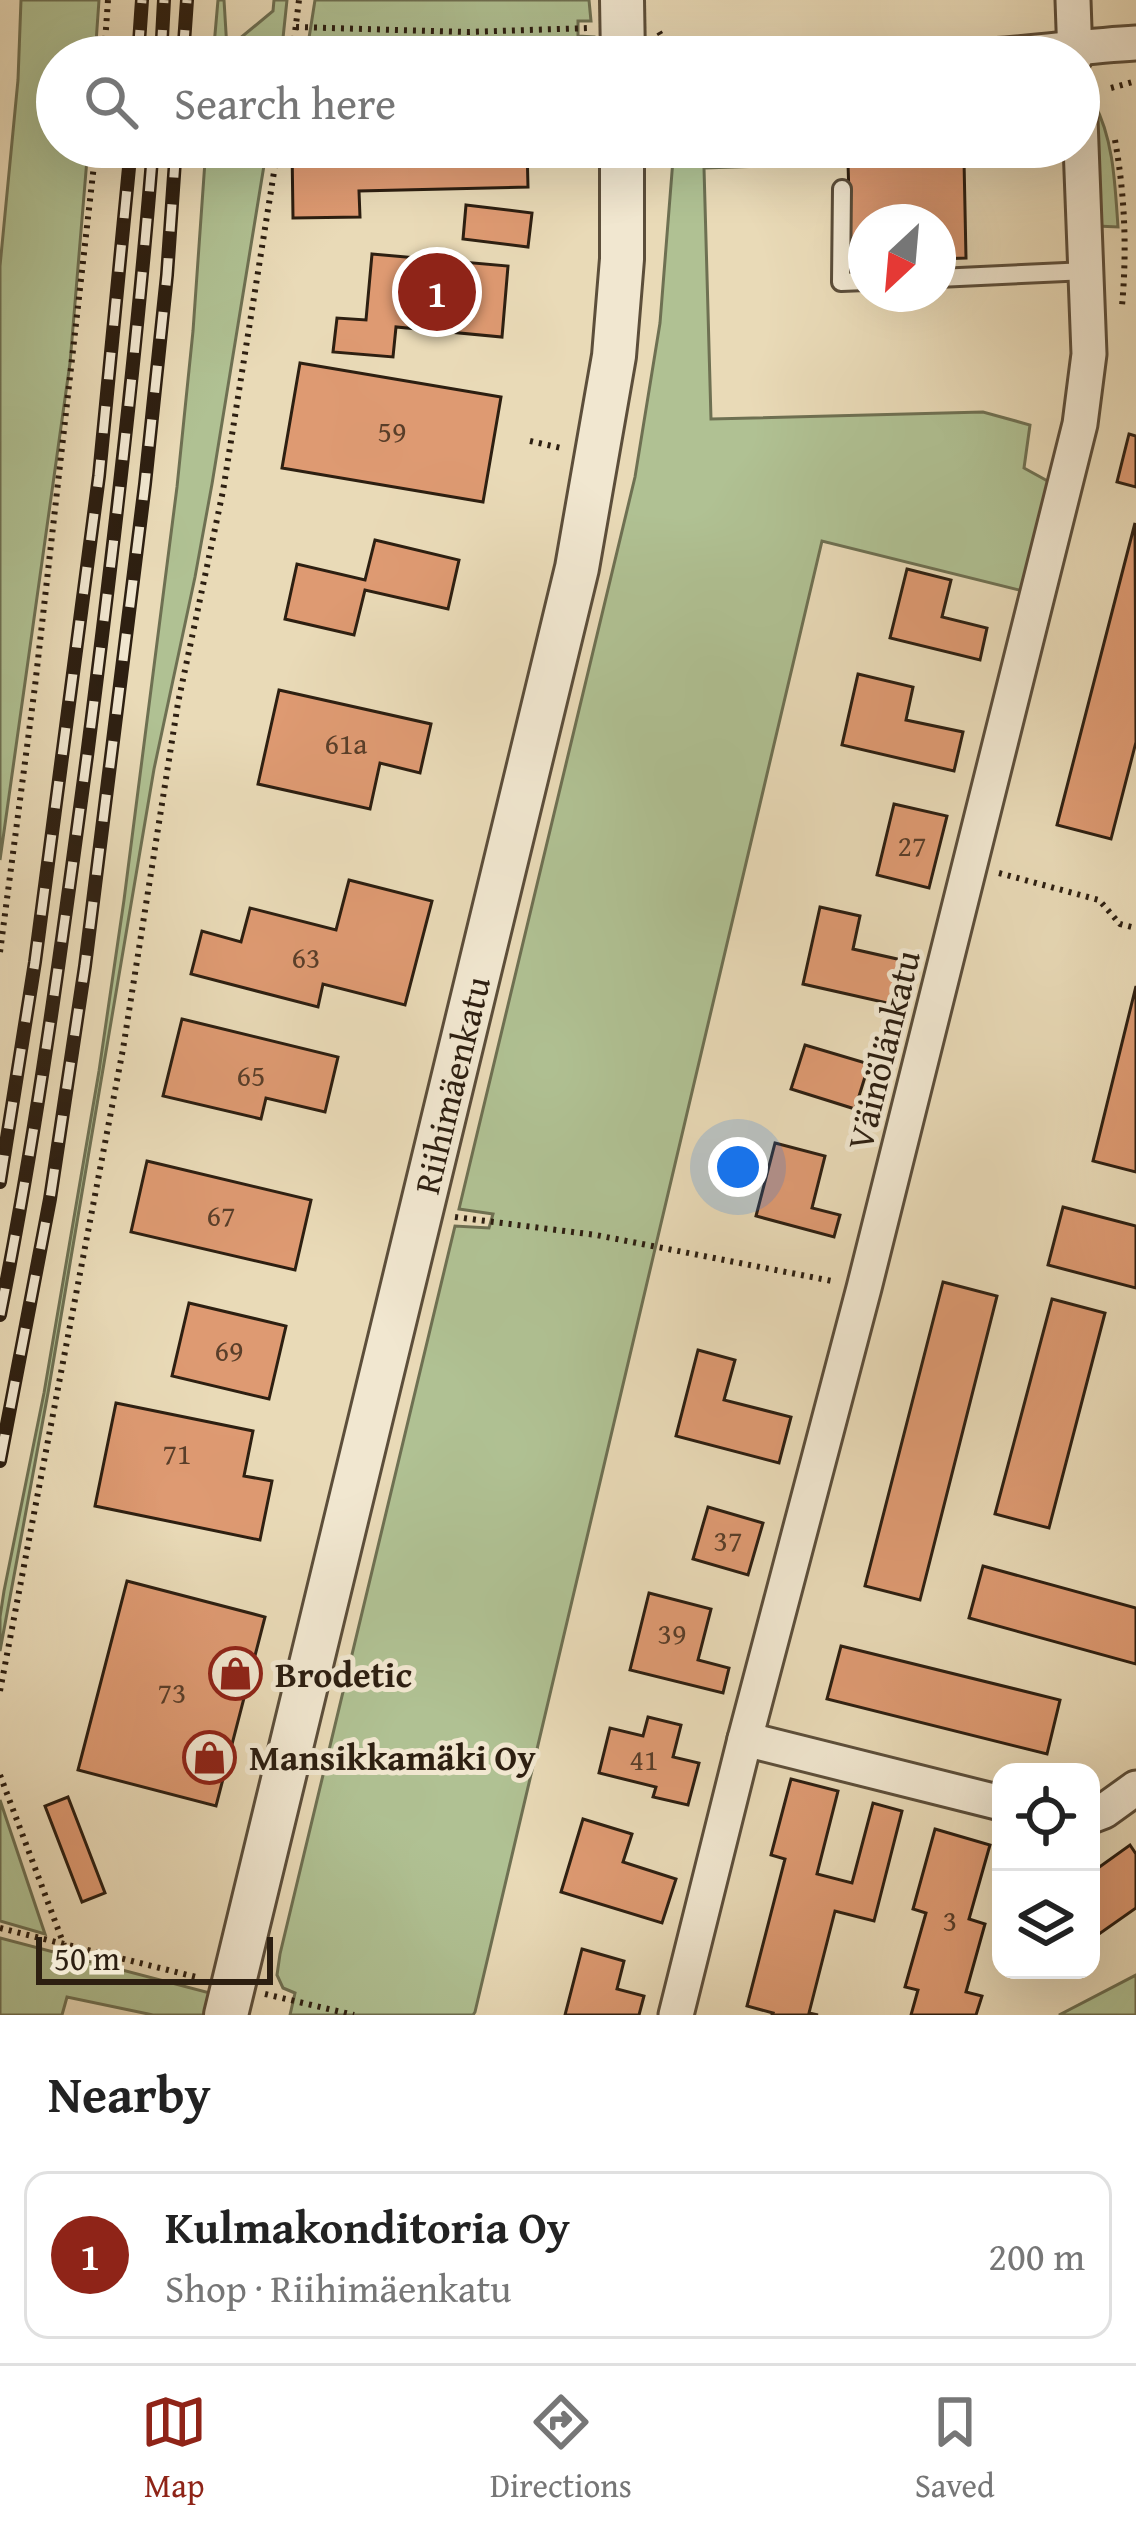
<!DOCTYPE html>
<meta charset="utf-8">
<style>
:root{--surface:#fff;--page:#f2f2f2;--text:#222;--muted:#767676;--line:#e0e0e0;--accent:#8f2418}
body{margin:0;font-family:"Gentium Book Plus",serif;background:var(--page);color:var(--text)}
.controls{position:absolute;right:36px;bottom:36px;display:grid;overflow:hidden;border-radius:24px;box-shadow:0 12px 48px #0002}
.controls button{width:108px;height:108px;display:grid;place-items:center;padding:0;border:0;border-bottom:3px solid var(--line);background:var(--surface);color:var(--text);font:60px sans-serif}
.compass{position:absolute;left:848px;top:204px;width:108px;height:108px;border-radius:50%;background:var(--surface);box-shadow:0 12px 48px #0002;rotate:206deg}
.scale{position:absolute;left:36px;bottom:30px;width:237px;box-sizing:border-box;padding-left:12px;border:6px solid #2d1f11;border-top:0;font-size:33px;line-height:42px;white-space:nowrap;color:#2d1f11;-webkit-text-stroke:9px #f1e7d0;paint-order:stroke}
.you{position:absolute;left:738px;top:1167px;width:42px;height:42px;margin:-30px;border:9px solid #fff;border-radius:50%;background:#1a73e8;box-shadow:0 0 0 18px #1a73e833}
.badge{display:grid;place-items:center;width:78px;height:78px;border-radius:50%;background:var(--accent);color:#fff;font-size:39px;font-weight:700}
.pin{position:absolute;translate:-50% -50%;border:6px solid #fff;box-shadow:0 3px 12px #0006}
.list{margin:0;padding:0;list-style:none}
h2{display:flex;justify-content:space-between;align-items:center;height:156px;margin:0;padding:0 48px;font-size:51px}
h2 small{font-size:39px;font-weight:400;color:var(--muted)}
.list li{display:grid;grid-template-columns:78px 1fr auto;gap:36px;align-items:center;box-sizing:border-box;height:168px;margin:0 24px 24px;padding:0 24px;border:3px solid var(--line);border-radius:24px}
.list b{display:block;font-size:45px;white-space:nowrap}
.list p{margin:0;font-size:39px;white-space:nowrap;color:var(--muted)}
.list em{font-size:39px;font-style:normal;color:var(--muted)}
.icon{flex:none;width:66px;height:66px;fill:none;stroke:currentColor;stroke-width:2;stroke-linecap:round;stroke-linejoin:round}
.map{position:relative;flex:none;width:1136px;height:2015px;overflow:hidden}
.search{position:absolute;background:var(--surface);box-shadow:0 12px 48px #0002;left:36px;right:36px;top:36px;height:132px;display:flex;align-items:center;gap:30px;box-sizing:border-box;padding:0 42px;border-radius:66px;color:var(--muted);font-size:45px}
.sheet{height:348px;background:var(--surface)}
nav{display:flex;justify-content:space-around;align-items:center;box-sizing:border-box;height:168px;border-top:3px solid var(--line);background:var(--surface);font-size:33px;color:var(--muted)}
nav a{display:grid;justify-items:center;gap:6px}
nav .on{color:var(--accent)}
.map>svg:first-child{display:block}
.green{fill:#b0c193;stroke:#6e7052;stroke-width:3}
.building{fill:#de9a72;stroke:#2d1f11;stroke-width:3}
.lines{fill:none;stroke-linecap:round;stroke-linejoin:round}
.service-casing{stroke:#5c4e3a;stroke-width:22}
.minor-casing{stroke:#5c4e3a;stroke-width:39}
.tertiary-casing{stroke:#5c4e3a;stroke-width:48}
.path{stroke:#2d1f11;stroke-width:6;stroke-dasharray:3 6;stroke-linecap:butt}
.service{stroke:#f1e7d0;stroke-width:16}
.minor{stroke:#f1e7d0;stroke-width:33}
.tertiary{stroke:#f1e7d0;stroke-width:42}
.rail-casing{stroke:#2d1f11;stroke-width:14}
.rail{stroke:#f1e7d0;stroke-width:9;stroke-dasharray:27;stroke-linecap:butt}
.labels{text-anchor:middle;stroke-width:10;stroke-linejoin:round;paint-order:stroke}
.number-label{font-size:30px;fill:#593e29}
.street-label{font-size:36px;fill:#2d1f11;stroke:#f1e7d0}
.poi-label{font-size:36px;font-weight:bold;fill:#2d1f11;stroke:#f1e7d0;text-anchor:start}
</style>
<div class="map">
<svg width="1136" height="2015" viewBox="0 0 1136 2015">
<rect width="100%" height="100%" fill="#e9dab7"/>
<filter id="stains"><feTurbulence type="fractalNoise" baseFrequency=".00167" numOctaves="4"/><feColorMatrix values="0 0 0 0 .2 0 0 0 0 .09 0 0 0 0 .02 0 0 0 .5 -.17"/></filter>
<radialGradient id="worn" r=".72"><stop offset=".6" stop-color="#630" stop-opacity="0"/><stop offset="1" stop-color="#630" stop-opacity=".3"/></radialGradient>
<g class="green">
<path d="M21 0H99L95 57H57V147H88L70 363 0 860V266L18 80Z"/>
<path d="M218 0H224L227 49 273 11 274 0H287L281 57H213Z"/>
<path d="M315 0H589L591 21H578V36L594 37V57H306Z"/>
<path d="M1094 103C1114 140 1115 186 1118 227L1097 226Z"/>
<path d="M206 147H267L212 484 195 577 154 769 48 1393 0 1651V1617L4 1591 44 1393 99 1071 124 900 177 487 193 331Z"/>
<path d="M674 147H822V164L704 168 711 419 983 412 1030 425 1024 468 1053 484 1023 591 822 541 475 2012 473 2015H290L295 1993 283 1988 277 1975 280 1954 455 1226 489 1228 493 1214 459 1209 635 477 660 323Z"/>
<path d="M0 1800 45 1934 0 1921Z"/>
<path d="M0 1938 210 1993 204 2015H153L67 1997 62 2015H0Z"/>
<path d="M1136 1975V2015H1059Z"/>
</g>
<g class="building">
<path d="M292 147H527L528 187 359 191 360 217 293 218Z"/>
<path d="M964 160 966 258 938 259V222H866V261H851L848 163Z"/>
<path d="M466 205 532 213 528 247 463 239Z"/>
<path d="M372 254 508 266 502 337 396 327 393 357 333 352 337 318 366 320Z"/>
<path d="M300 363 501 397 483 502 282 468Z"/>
<path d="M1129 434 1136 436V487L1117 482Z"/>
<path d="M1135 523 1136 742 1111 839 1057 825Z"/>
<path d="M375 540 459 560 448 609 365 590 354 635 285 619 297 564 365 580Z"/>
<path d="M907 569 951 580 942 617 987 628 980 660 890 638Z"/>
<path d="M858 674 913 687 906 720 963 732 954 771 842 745Z"/>
<path d="M279 690 431 724 420 773 380 763 370 809 258 784Z"/>
<path d="M894 804 947 816 929 888 877 875Z"/>
<path d="M349 880 432 901 405 1005 323 984 318 1007 191 974 202 931 241 942 250 908 336 930Z"/>
<path d="M820 907 860 916 853 949 906 961 896 1005 803 984Z"/>
<path d="M1136 986V1172L1093 1161Z"/>
<path d="M182 1019 338 1057 325 1112 266 1098 261 1119 163 1096Z"/>
<path d="M805 1045 869 1064 855 1109 791 1089Z"/>
<path d="M775 1143 825 1156 812 1208 840 1215 834 1237 756 1216Z"/>
<path d="M147 1161 311 1200 295 1270 131 1232Z"/>
<path d="M1063 1207 1136 1226V1288L1048 1265Z"/>
<path d="M943 1282 997 1296 920 1600 865 1586Z"/>
<path d="M1052 1299 1105 1313 1049 1528 995 1514Z"/>
<path d="M189 1303 286 1326 269 1399 172 1376Z"/>
<path d="M698 1350 735 1360 724 1400 791 1417 779 1463 676 1436Z"/>
<path d="M116 1403 253 1431 244 1476 272 1481 260 1540 95 1506Z"/>
<path d="M708 1507 763 1523 748 1575 693 1559Z"/>
<path d="M983 1566 1136 1608V1664L969 1618Z"/>
<path d="M127 1581 265 1617 216 1806 78 1770Z"/>
<path d="M649 1593 711 1609 698 1660 729 1668 723 1693 630 1670Z"/>
<path d="M841 1646 1060 1700 1047 1754 827 1699Z"/>
<path d="M648 1717 681 1725 673 1757 699 1763 688 1805 653 1797 656 1787 599 1773 610 1728 643 1736Z"/>
<path d="M791 1779 838 1791 817 1874 852 1883 873 1803 902 1811 874 1921 835 1911 809 2013 818 2015H772L773 2013 747 2006 785 1859 771 1855Z"/>
<path d="M68 1797 105 1893 82 1902 45 1806Z"/>
<path d="M583 1819 632 1834 623 1862 676 1879 662 1923 561 1892Z"/>
<path d="M935 1829 990 1845 969 1919 985 1924 966 1992 982 1996 976 2015H911L918 1990 905 1987 926 1913 913 1909Z"/>
<path d="M1130 1845 1136 1854V1908L1092 1939 1091 1873Z"/>
<path d="M582 1949 624 1961 617 1989 644 1996 639 2015H565Z"/>
</g>
<g class="lines">
<defs>
<g id="service">
<path d="M842 189 841 282 866 281"/>
<path d="M938 278 1087 271"/>
</g>
<g id="minor">
<path d="M1073 0 1075 57"/>
<path d="M972 57C1027 55 1081 46 1136 43"/>
<path d="M745 1739 1001 1803"/>
<path d="M1091 1816 1104 1811 1136 1788"/>
<path d="M676 2015 745 1739 864 1288 1080 424 1089 354 1079 93"/>
</g>
<g id="tertiary">
<path d="M622 0 623 57"/>
<path id="s1" d="M226 2015 577 568 614 356 622 259V147"/>
</g>
</defs>
<use href="#service" class="service-casing"/>
<use href="#minor" class="minor-casing"/>
<use href="#tertiary" class="tertiary-casing"/>
<g class="path">
<path d="M296 27 467 32 590 28"/>
<path d="M659 32 668 47V57"/>
<path d="M104 57 108 0"/>
<path d="M292 57 299 0"/>
<path d="M1111 88 1136 81"/>
<path d="M1115 140C1125 196 1127 250 1122 306"/>
<path d="M530 441 561 448"/>
<path d="M999 873 1099 900 1120 924 1136 928"/>
<path d="M0 952 35 686 96 147"/>
<path d="M455 1217 596 1235 832 1281"/>
<path d="M0 1691 123 1049 178 703 223 491 278 147"/>
<path d="M0 1775 64 1945"/>
<path d="M0 1928 200 1978"/>
<path d="M265 1994 354 2015"/>
</g>
<use href="#service" class="service"/>
<use href="#minor" class="minor"/>
<use href="#tertiary" class="tertiary"/>
<defs>
<g id="rail">
<path d="M138 57 142 0"/>
<path d="M161 57 164 0"/>
<path d="M183 57 187 0"/>
<path d="M0 1182 35 962 99 476 131 147"/>
<path d="M0 1315C37 1130 62 943 87 756 113 553 137 351 153 147"/>
<path d="M0 1461 50 1199 85 966 145 484 167 275 176 147"/>
</g>
</defs>
<use href="#rail" class="rail-casing"/>
<use href="#rail" class="rail"/>
</g>
<defs>
<symbol id="shop-ring" viewBox="-11 -11 22 22"><circle r="9.5" fill="#f1e7d0" stroke="#8f2418" stroke-width="1.5"/><path d="M-5-2.5h2.3a2.7 3.5 0 0 1 5.4 0H5L5.5 6h-11ZM-1.5-2.5h3a1.5 2.3 0 0 0-3 0Z" fill="#8f2418"/></symbol>
</defs>
<g fill-rule="evenodd">
<use href="#shop-ring" x="206" y="1644" width="59" height="59"/>
<use href="#shop-ring" x="180" y="1728" width="59" height="59"/>
</g>
<g class="labels">
<g class="number-label">
<text x="392" y="442">59</text>
<text x="346" y="754">61a</text>
<text x="912" y="856">27</text>
<text x="306" y="968">63</text>
<text x="251" y="1086">65</text>
<text x="221" y="1226">67</text>
<text x="229" y="1361">69</text>
<text x="177" y="1464">71</text>
<text x="728" y="1551">37</text>
<text x="672" y="1644">39</text>
<text x="172" y="1703">73</text>
<text x="644" y="1770">41</text>
<text x="950" y="1931">3</text>
</g>
<g class="street-label">
<text transform="translate(883 1050) rotate(-76)" y="13">Väinölänkatu</text>
<text dy="13" stroke="none"><textPath href="#s1" startOffset="957">Riihimäenkatu</textPath></text>
</g>
<g class="poi-label">
<text x="275" y="1687">Brodetic</text>
<text x="249" y="1770">Mansikkamäki Oy</text>
</g>
</g>
<rect width="100%" height="100%" filter="url(#stains)"/>
<rect width="100%" height="100%" fill="url(#worn)"/>
</svg>
<div class="controls">
<button><svg class="icon" aria-label="locate" viewBox="0 0 24 24"><circle cx="12" cy="12" r="6"/><path d="M12 2v4M12 18v4M2 12h4M18 12h4"/></svg></button>
<button><svg class="icon" aria-label="layers" viewBox="0 0 24 24"><path d="M12 4l9 5-9 5-9-5zM3 14l9 5 9-5"/></svg></button>
</div>
<svg class="compass" viewBox="-18 -18 36 36"><path d="M0-13l5 13h-10z" fill="#e53935"/><path d="M0 13l5-13h-10z" fill="#767676"/></svg>
<div class="scale">50 m</div>
<div class="you"></div>
<div class="pin badge" style="left:437px;top:292px">1</div>
<div class="search"><svg class="icon" aria-label="search" viewBox="0 0 24 24"><circle cx="10" cy="10" r="6"/><path d="M15 15l6 6"/></svg>Search here</div>
</div>
<section class="sheet">
<h2>Nearby<small></small></h2>
<ul class="list">
<li><span class="badge">1</span><div><b>Kulmakonditoria Oy</b><p>Shop · Riihimäenkatu</p></div><em>200 m</em></li>
</ul>
</section>
<nav>
<a class="on"><svg class="icon" aria-label="map" viewBox="0 0 24 24"><path d="M3 6l6-2 6 2 6-2v14l-6 2-6-2-6 2zM9 4v14M15 6v14"/></svg>Map</a>
<a><svg class="icon" aria-label="directions" viewBox="0 0 24 24"><path d="M12 3l9 9-9 9-9-9zM9 14v-3h6M13 9l2 2-2 2"/></svg>Directions</a>
<a><svg class="icon" aria-label="saved" viewBox="0 0 24 24"><path d="M7 4h10v16l-5-4-5 4z"/></svg>Saved</a>
</nav>
